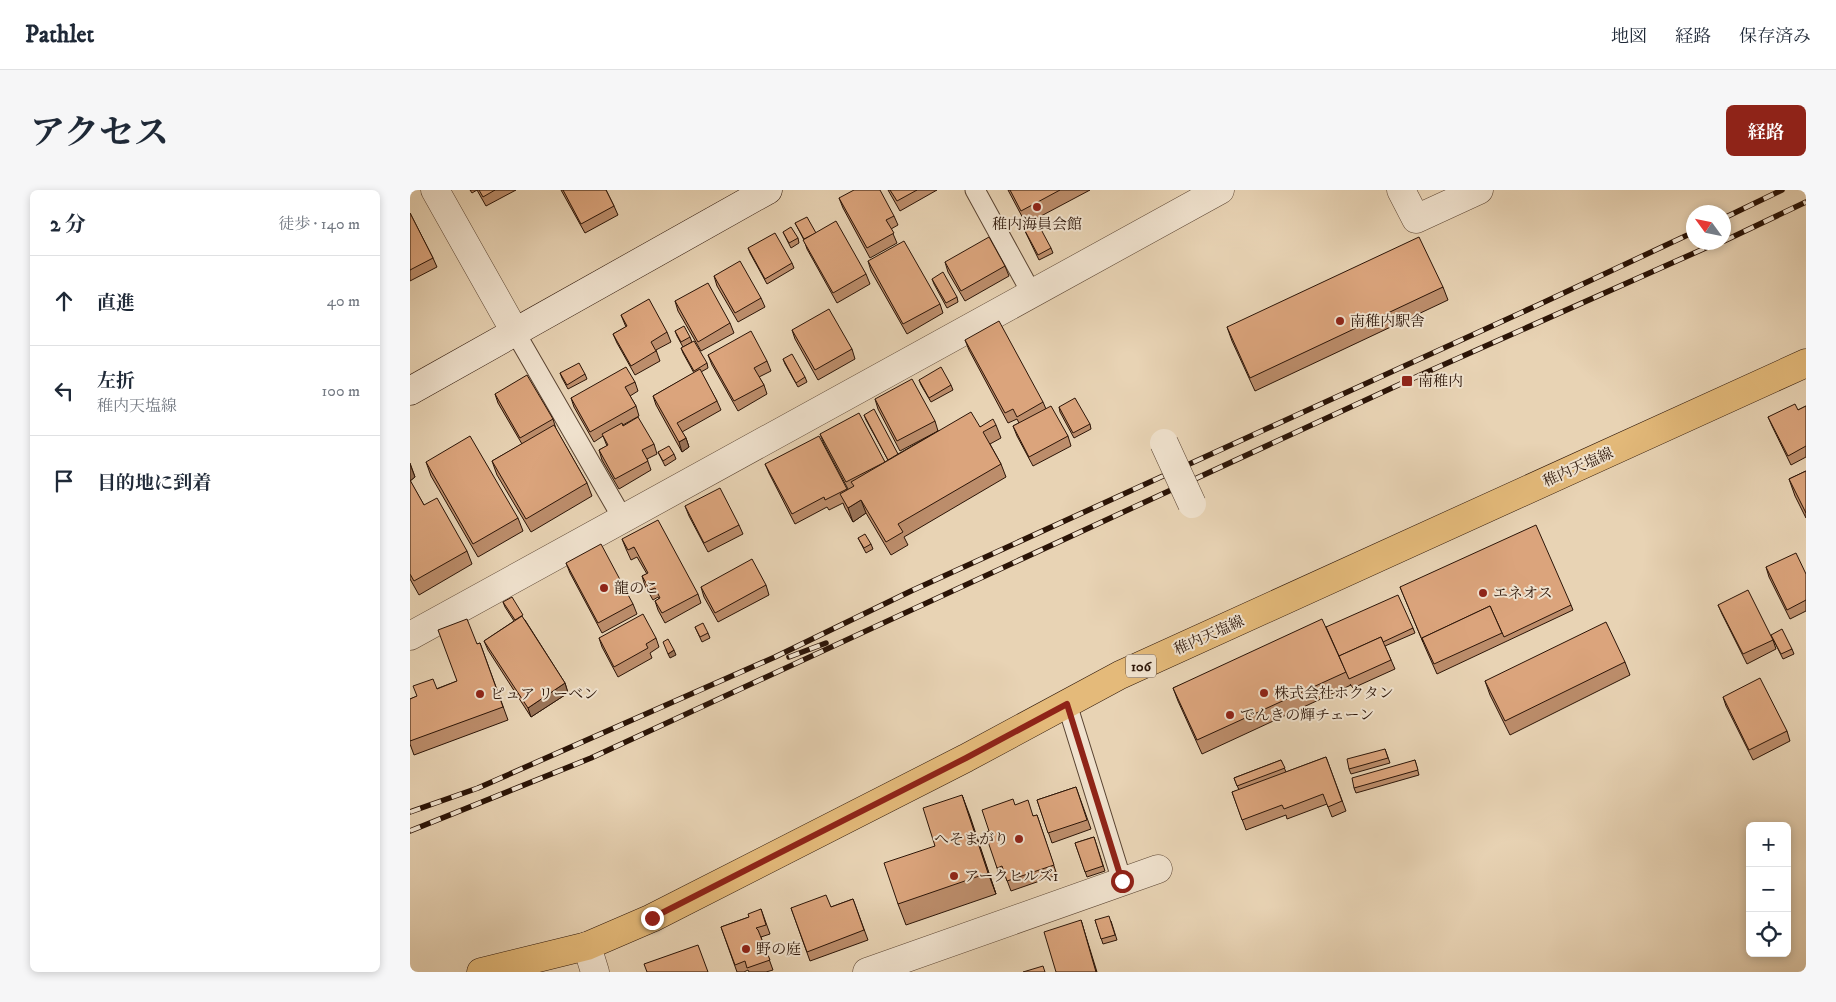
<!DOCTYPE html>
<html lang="ja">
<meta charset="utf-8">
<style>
:root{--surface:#fff;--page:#f6f6f7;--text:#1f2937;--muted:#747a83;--line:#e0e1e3;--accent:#8f2418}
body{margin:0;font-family:"IM FELL DW Pica","Noto Serif JP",serif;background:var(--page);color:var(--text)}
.controls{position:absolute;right:15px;bottom:15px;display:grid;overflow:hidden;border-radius:8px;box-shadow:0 2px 8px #0003}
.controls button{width:45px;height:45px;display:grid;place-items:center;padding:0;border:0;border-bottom:1px solid var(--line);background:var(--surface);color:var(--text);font:25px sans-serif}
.compass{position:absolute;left:1276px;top:15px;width:45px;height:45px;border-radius:50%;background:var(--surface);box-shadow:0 2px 8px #0003;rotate:303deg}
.stop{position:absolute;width:15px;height:15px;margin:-11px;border:4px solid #8f2418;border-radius:50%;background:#fff}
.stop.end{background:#8f2418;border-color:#fff;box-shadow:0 1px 5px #0008}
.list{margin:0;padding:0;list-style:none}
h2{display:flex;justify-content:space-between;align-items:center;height:65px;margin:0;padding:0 20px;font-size:21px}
h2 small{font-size:16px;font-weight:400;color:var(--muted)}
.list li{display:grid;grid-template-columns:32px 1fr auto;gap:15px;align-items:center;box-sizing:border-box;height:90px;padding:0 20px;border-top:1px solid var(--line)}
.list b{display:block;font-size:19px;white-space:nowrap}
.list p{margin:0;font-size:16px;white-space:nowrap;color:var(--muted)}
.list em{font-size:16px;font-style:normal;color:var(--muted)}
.icon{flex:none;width:28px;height:28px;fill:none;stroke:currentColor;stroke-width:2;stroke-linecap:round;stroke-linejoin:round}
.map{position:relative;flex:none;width:1396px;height:782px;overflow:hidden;border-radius:8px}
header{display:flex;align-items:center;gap:30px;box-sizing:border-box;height:70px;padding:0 25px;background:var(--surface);border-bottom:1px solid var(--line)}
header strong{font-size:24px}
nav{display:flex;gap:28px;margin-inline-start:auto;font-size:18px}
.intro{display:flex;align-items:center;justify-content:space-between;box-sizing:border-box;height:120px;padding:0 30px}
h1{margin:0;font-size:35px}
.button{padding:12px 22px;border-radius:8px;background:var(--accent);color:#fff;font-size:18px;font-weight:700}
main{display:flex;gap:30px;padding:0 30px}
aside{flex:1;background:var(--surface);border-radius:8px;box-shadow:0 2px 8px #0003}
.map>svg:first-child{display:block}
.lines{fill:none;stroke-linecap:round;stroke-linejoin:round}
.lane-casing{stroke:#5a4432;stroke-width:21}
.street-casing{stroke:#5a4432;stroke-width:29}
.secondary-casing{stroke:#2b1407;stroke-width:29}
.primary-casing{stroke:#2b1407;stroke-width:29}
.lane{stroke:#f0e2ce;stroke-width:19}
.street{stroke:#f0e2ce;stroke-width:28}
.secondary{stroke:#f0e2ce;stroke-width:28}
.primary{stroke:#e4ba7a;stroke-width:28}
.rail-casing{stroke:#2b1407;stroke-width:5.5}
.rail{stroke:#f0e2ce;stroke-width:4;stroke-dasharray:11;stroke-linecap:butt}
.street-bridge-casing{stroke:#5a4432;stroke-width:29;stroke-linecap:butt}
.street-bridge{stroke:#f0e2ce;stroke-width:28}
.wall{fill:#bc8d6b;stroke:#2b1407}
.shaded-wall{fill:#997357;stroke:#2b1407}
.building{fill:#dba47c;stroke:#2b1407}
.route{stroke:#8f2418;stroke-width:6}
.poi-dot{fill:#8f2418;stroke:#f0e2ce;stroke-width:2}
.labels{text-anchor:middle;stroke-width:4;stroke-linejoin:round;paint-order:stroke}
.shield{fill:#f0e2ce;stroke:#665243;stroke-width:1}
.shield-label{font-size:14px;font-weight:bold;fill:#2b1407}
.poi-label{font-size:15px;fill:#2b1407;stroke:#f0e2ce;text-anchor:start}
.street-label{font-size:15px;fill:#2b1407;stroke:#f0e2ce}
</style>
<header>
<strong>Pathlet</strong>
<nav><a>地図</a><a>経路</a><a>保存済み</a></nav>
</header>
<div class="intro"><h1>アクセス</h1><a class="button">経路</a></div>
<main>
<aside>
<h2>2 分<small>徒歩 · 140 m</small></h2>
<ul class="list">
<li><svg class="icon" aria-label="ahead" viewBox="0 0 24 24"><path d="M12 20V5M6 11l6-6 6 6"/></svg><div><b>直進</b></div><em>40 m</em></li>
<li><svg class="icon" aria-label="left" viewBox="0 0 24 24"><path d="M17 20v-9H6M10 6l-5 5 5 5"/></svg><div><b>左折</b><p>稚内天塩線</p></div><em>100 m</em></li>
<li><svg class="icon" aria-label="arrive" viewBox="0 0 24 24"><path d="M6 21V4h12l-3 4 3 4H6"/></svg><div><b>目的地に到着</b></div></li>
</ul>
</aside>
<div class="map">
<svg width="1396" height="782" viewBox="0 0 1396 782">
<rect width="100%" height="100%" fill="#e8d3b4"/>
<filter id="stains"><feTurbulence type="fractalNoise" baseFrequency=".004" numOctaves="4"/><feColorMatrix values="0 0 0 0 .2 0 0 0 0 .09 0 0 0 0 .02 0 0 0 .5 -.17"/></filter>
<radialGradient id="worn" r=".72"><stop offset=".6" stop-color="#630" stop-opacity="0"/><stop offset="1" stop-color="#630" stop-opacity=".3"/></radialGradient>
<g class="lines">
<defs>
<g id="lane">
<path d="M565 0 622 104"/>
<path d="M105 142 213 329"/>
<path d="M657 514 712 691"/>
</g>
<g id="street">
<path d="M25 0 105 142"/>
<path d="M991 0 1006 29 1069 0"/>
<path d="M0 446 810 0"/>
<path d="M177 756 185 782"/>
<path d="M457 782 748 679"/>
</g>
<path id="secondary" d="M0 201 358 0"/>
<path id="primary" d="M71 782 177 756 242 728 556 568 710 485 1396 173"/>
</defs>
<use href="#lane" class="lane-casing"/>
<use href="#street" class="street-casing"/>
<use href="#secondary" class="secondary-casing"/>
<use href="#primary" class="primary-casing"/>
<use href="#lane" class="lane"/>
<use href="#street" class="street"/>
<use href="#secondary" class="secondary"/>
<use href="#primary" class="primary"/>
<defs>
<g id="rail">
<path d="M1314 28 1372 0"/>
<path d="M1314 51 1396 12"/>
<path d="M379 467 416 453"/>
<path d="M0 622 68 598 365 467 501 401 1128 115 1284 42"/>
<path d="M0 641 181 568 997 191 1309 52"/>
</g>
</defs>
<use href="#rail" class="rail-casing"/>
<use href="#rail" class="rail"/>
<defs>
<path id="street-bridge" d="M754 253 782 314"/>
</defs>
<use href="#street-bridge" class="street-bridge-casing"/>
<use href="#street-bridge" class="street-bridge"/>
</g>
<g class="wall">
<path d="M60 0H106L76 16 67 0 62 3Z"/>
<path d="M151 0H196L204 16 208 25 175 43Z"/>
<path d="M478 0H527L490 21Z"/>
<path d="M598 0H680L616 34Z"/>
<path d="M429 8 484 26 488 35 481 39 487 53 460 68 433 18Z"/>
<path d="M0 23 23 68 27 77 0 91Z"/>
<path d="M385 33 406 43 456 84 460 94 427 113 397 59 394 50Z"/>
<path d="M613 37 641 58 643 63 629 70Z"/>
<path d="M373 42 388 48 389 53 381 58Z"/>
<path d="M338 58 382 73 384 78 357 94 340 63Z"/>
<path d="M458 71 530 114 533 123 497 144 461 81Z"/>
<path d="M535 72 595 76 599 86 555 111 538 82Z"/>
<path d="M304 86 351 108 355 117 328 132 307 96Z"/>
<path d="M522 89 547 107 548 112 537 118 524 94Z"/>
<path d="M1033 97 1038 110 845 201 822 151 817 137Z"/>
<path d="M265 111 320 133 324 143 291 161 268 121Z"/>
<path d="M211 125 257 142 261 152 246 160 250 171 225 185 207 153 203 144 216 137Z"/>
<path d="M382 140 442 159 445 169 408 190 385 149Z"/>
<path d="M265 141 280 147 282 152 273 157 267 146Z"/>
<path d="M555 150 633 212 636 219 658 246 661 256 623 276 607 246 603 236 609 233 607 229 598 233 559 160Z"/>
<path d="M271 158 297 173 298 178 291 182 307 211 311 220 272 242 276 248 279 257 272 262 246 215 243 206 284 183 273 163Z"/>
<path d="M298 165 357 171 361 181 349 187 354 195 357 204 328 221 302 175Z"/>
<path d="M373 169 395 187 397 192 388 197 375 174Z"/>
<path d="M150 183 175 184 177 189 158 199 152 188Z"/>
<path d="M509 190 541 195 543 200 521 212 511 195Z"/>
<path d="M225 192 228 201 220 206 226 216 229 226 213 235V236L244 254 247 264 237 269 241 280 209 299 192 270 189 260 197 256 193 246 184 252 164 217 161 208Z"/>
<path d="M85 204 143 229 146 239 177 293 182 306 121 342 87 285 82 271 112 254 88 213Z"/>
<path d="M465 209 525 231 528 241 586 235 591 248 580 254 591 274 596 287 494 347 498 355 481 365 456 323 443 332 435 318 433 313 419 320 417 317 385 334 359 283 355 274 437 300 438 299 414 254 410 244 475 272 478 270 456 230 454 225 488 264 528 241 490 261 468 219Z"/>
<path d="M1396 216V267L1381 275 1362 236 1358 227 1388 220Z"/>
<path d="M649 217 680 234 681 239 664 248 650 222Z"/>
<path d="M248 262 264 264 266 269 255 276Z"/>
<path d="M16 272 108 328 113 341 68 367 21 286Z"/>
<path d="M0 273 5 287 0 291 14 315 57 361 62 374 9 405 0 389Z"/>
<path d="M1396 281V328L1385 306 1379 289Z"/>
<path d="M275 316 329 335 333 344 298 362 279 326Z"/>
<path d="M448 348 461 354 463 359 456 363Z"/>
<path d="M212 349 288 404 291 413 255 433 248 420 245 411 249 409 248 407 243 410 235 396 232 386 237 384 227 367 221 370 216 359Z"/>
<path d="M156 373 223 414 227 424 192 443 160 383Z"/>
<path d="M1356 377 1396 384V421L1380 429 1359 387Z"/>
<path d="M356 395 359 405 308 432 294 407 291 397Z"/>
<path d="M990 397 1161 415 1163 420 1027 484 1015 457Z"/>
<path d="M93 412 115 430 155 493 158 503 121 527 78 460 74 451 104 431 95 417Z"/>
<path d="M1308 415 1363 450 1366 459 1337 474 1312 424Z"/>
<path d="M285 437 298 443 300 448 292 452Z"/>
<path d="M916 437 1003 438 1005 443 975 456 985 479 943 498 940 494 941 495 792 564 768 511 763 498Z"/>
<path d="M1361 445 1382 459 1384 464 1373 469Z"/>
<path d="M189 448H246L249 457 240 463 242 468 208 487 192 457Z"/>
<path d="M70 453 98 530 4 565 0 554V509L47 491 67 454Z"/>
<path d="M1215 472 1220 485 1100 545 1080 505 1075 491Z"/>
<path d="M1313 507 1377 541 1380 551 1343 570 1316 516Z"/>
<path d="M975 559 980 573 941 584 939 579Z"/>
<path d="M916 567 936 621 922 627 917 614 877 629 876 625 836 640 822 602 829 600 824 588 871 570 876 582Z"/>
<path d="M1005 570 1009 585 946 603 944 598Z"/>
<path d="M666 597 681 639 642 653 627 610Z"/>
<path d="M552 605 586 704 496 735 488 714 525 656Z"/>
<path d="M605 615 624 626 627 625 647 685 601 701 595 685 590 687 587 678 579 641Z"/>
<path d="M684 647 695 681 677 687 665 653Z"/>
<path d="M443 709 458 750 400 771 381 718 421 717Z"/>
<path d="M351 719 360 744 351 747 363 780 356 782H339L338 780 334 782H327L311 737 339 727Z"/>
<path d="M685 730 701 731 707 750 693 754Z"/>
</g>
<g class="shaded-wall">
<path d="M276 248 279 257 272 262 269 252Z"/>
<path d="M0 274 5 287 0 291Z"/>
<path d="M451 310 456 323 443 332 438 318Z"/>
<path d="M264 460 266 465 260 468 258 464Z"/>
<path d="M155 493 158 503 121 527 118 518Z"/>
<path d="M552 605 560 626 586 704 578 683Z"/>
<path d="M671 730 674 740 687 782H686Z"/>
</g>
<g class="building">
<path d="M69 0H85L73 7Z"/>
<path d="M153 0H196L204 16 171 34Z"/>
<path d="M444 0H470L484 26 476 30 484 43 457 58 429 8Z"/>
<path d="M480 0H507L487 11Z"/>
<path d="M600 0H650L611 21Z"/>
<path d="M0 23 23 68 0 80Z"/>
<path d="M397 27 406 43 394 49 385 33Z"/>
<path d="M626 30 641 58 628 65 613 37Z"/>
<path d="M426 31 456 84 423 103 393 50Z"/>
<path d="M381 37 388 48 379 53 373 42Z"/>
<path d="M365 43 382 73 355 89 338 58Z"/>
<path d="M579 47 595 76 551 101 535 72Z"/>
<path d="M1009 47 1033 97 840 188 817 137Z"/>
<path d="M494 51 530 114 493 134 458 71Z"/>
<path d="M330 71 351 108 325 123 304 86Z"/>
<path d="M533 82 547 107 536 113 522 89Z"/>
<path d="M298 93 320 133 288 152 265 111Z"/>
<path d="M239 109 257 142 241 152 246 161 221 176 203 144 217 136 211 125Z"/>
<path d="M419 119 442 159 405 180 382 140Z"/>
<path d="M589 131 633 212 607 227 603 219 595 223 555 150Z"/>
<path d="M274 136 280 147 271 152 265 141Z"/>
<path d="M341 141 357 171 344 178 354 195 324 211 298 165Z"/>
<path d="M284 151 297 173 284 181 271 158Z"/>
<path d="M382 164 395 187 386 193 373 169Z"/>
<path d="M169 173 175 184 157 195 150 183Z"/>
<path d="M216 177 225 192 215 197 226 216 180 242 161 208Z"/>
<path d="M531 177 541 195 519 208 509 190Z"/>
<path d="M290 179 307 211 267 233 276 248 269 252 243 206Z"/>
<path d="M117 185 143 229 110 248 85 204Z"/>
<path d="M502 189 525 231 487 251 465 209Z"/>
<path d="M665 208 680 234 663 243 649 217Z"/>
<path d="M1385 214 1388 220 1396 216V256L1378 266 1358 227Z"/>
<path d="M641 216 658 246 619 267 603 236Z"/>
<path d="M464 219 488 264 478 270 454 225Z"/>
<path d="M561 222 570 237 583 229 586 235 573 242 591 274 488 334 493 342 476 352 451 310 438 318 430 304 444 296 441 292Z"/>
<path d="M449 223 475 272 436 292 410 244Z"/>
<path d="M228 227 244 254 232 260 238 271 205 289 189 260 198 255 192 244 212 233 213 236Z"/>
<path d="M144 235 177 293 116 329 82 271Z"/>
<path d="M60 246 108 328 63 354 16 272Z"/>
<path d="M409 246 437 299 415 310 414 307 382 324 355 274Z"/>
<path d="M259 256 264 264 253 271 248 262Z"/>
<path d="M1396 281V323L1379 289Z"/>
<path d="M0 290 14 315 27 308 57 361 4 391 0 384Z"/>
<path d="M310 298 329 335 294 353 275 316Z"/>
<path d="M248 330 288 404 252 423 245 411 250 408 245 398 240 400 232 386 238 383 224 357 218 360 212 349Z"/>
<path d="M1126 335 1161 415 1094 447 1080 416 1012 448 1013 452 990 397Z"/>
<path d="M455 344 461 354 454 358 448 348Z"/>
<path d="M191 354 223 414 188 433 156 373Z"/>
<path d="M1386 363 1396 384V410L1377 420 1356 377Z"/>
<path d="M342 369 356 395 305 423 291 397Z"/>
<path d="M1338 400 1363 450 1333 464 1308 415Z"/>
<path d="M988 405 1003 438 973 452 971 447 929 466 916 437Z"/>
<path d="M102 407 113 425 105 430 93 412Z"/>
<path d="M1080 416 1092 443 1024 474 1012 448Z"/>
<path d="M233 424 246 448 236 454 238 458 204 477 189 448Z"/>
<path d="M112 426 155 493 118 518 74 451Z"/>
<path d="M57 429 67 454 70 453 93 517 0 551V509L7 506 3 496 23 489 27 499 47 491 28 440Z"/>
<path d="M912 429 936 482 787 550 763 498Z"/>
<path d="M1196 432 1215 472 1095 531 1075 491Z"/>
<path d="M293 433 298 443 290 447 285 437Z"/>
<path d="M1372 439 1382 459 1371 464 1361 445Z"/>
<path d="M971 447 981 470 939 489 929 466Z"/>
<path d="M258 449 264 460 258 464 253 452Z"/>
<path d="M1350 488 1377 541 1339 560 1313 507Z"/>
<path d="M975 559 978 568 939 579 937 569Z"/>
<path d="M916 567 932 611 918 617 913 604 874 619 872 615 832 630 822 602Z"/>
<path d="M871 570 875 578 827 596 824 588Z"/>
<path d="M1005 570 1008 580 944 598 942 588Z"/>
<path d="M666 597 677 630 638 643 627 610Z"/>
<path d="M552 605 578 683 488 714 474 673 525 656 513 618Z"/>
<path d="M603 609 605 615 618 610 623 626 627 625 644 675 597 691 592 676 587 678 575 643 579 641 572 620Z"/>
<path d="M684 647 693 676 675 682 665 653Z"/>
<path d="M416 705 421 717 443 709 454 740 397 762 381 718Z"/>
<path d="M351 719 356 735 346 738 348 740 360 770 337 778 335 771 325 775 311 737 339 727 338 724Z"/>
<path d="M699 726 705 745 691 749 685 730Z"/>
<path d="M671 730 686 782H646L634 742Z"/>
<path d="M288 755 298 782H237L234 774Z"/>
<path d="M633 776 635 782H613Z"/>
</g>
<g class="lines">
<path class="route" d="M242 728 556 568 657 514 712 691"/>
</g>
<g class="poi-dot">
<circle cx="627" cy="17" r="5"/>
<circle cx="930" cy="131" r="5"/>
<rect x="991" y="185" width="12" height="12" rx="2.5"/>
<circle cx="194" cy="398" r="5"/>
<circle cx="1073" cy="403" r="5"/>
<circle cx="854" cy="503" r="5"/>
<circle cx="70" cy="504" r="5"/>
<circle cx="820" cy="525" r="5"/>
<circle cx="609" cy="649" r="5"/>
<circle cx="544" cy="686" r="5"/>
<circle cx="336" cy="759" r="5"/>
</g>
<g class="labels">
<rect class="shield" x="716" y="464.5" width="30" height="23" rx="4"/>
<g class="shield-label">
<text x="731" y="481">106</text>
</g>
<g class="poi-label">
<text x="627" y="39" text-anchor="middle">稚内海員会館</text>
<text x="940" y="136">南稚内駅舎</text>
<text x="1008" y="196">南稚内</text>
<text x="204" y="403">龍のこ</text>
<text x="1083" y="408">エネオス</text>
<text x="864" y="508">株式会社ホクタン</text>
<text x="80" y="509">ピュア リーベン</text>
<text x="830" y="530">でんきの輝チェーン</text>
<text x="599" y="654" text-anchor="end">へそまがり</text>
<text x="554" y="691">アークヒルズ1</text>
<text x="346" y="764">野の庭</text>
</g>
<g class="street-label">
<text transform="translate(1168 277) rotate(-24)" y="5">稚内天塩線</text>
<text transform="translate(799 445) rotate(-24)" y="5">稚内天塩線</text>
</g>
</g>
<rect width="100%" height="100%" filter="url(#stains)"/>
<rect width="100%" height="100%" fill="url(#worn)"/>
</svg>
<div class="controls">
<button>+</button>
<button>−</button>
<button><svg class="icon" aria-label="locate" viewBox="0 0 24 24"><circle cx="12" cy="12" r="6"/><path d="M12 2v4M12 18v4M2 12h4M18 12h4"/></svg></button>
</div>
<svg class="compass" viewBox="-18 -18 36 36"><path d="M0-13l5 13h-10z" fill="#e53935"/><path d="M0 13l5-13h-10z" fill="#747a83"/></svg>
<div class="stop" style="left:712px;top:691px"></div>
<div class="stop end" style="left:242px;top:728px"></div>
</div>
</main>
